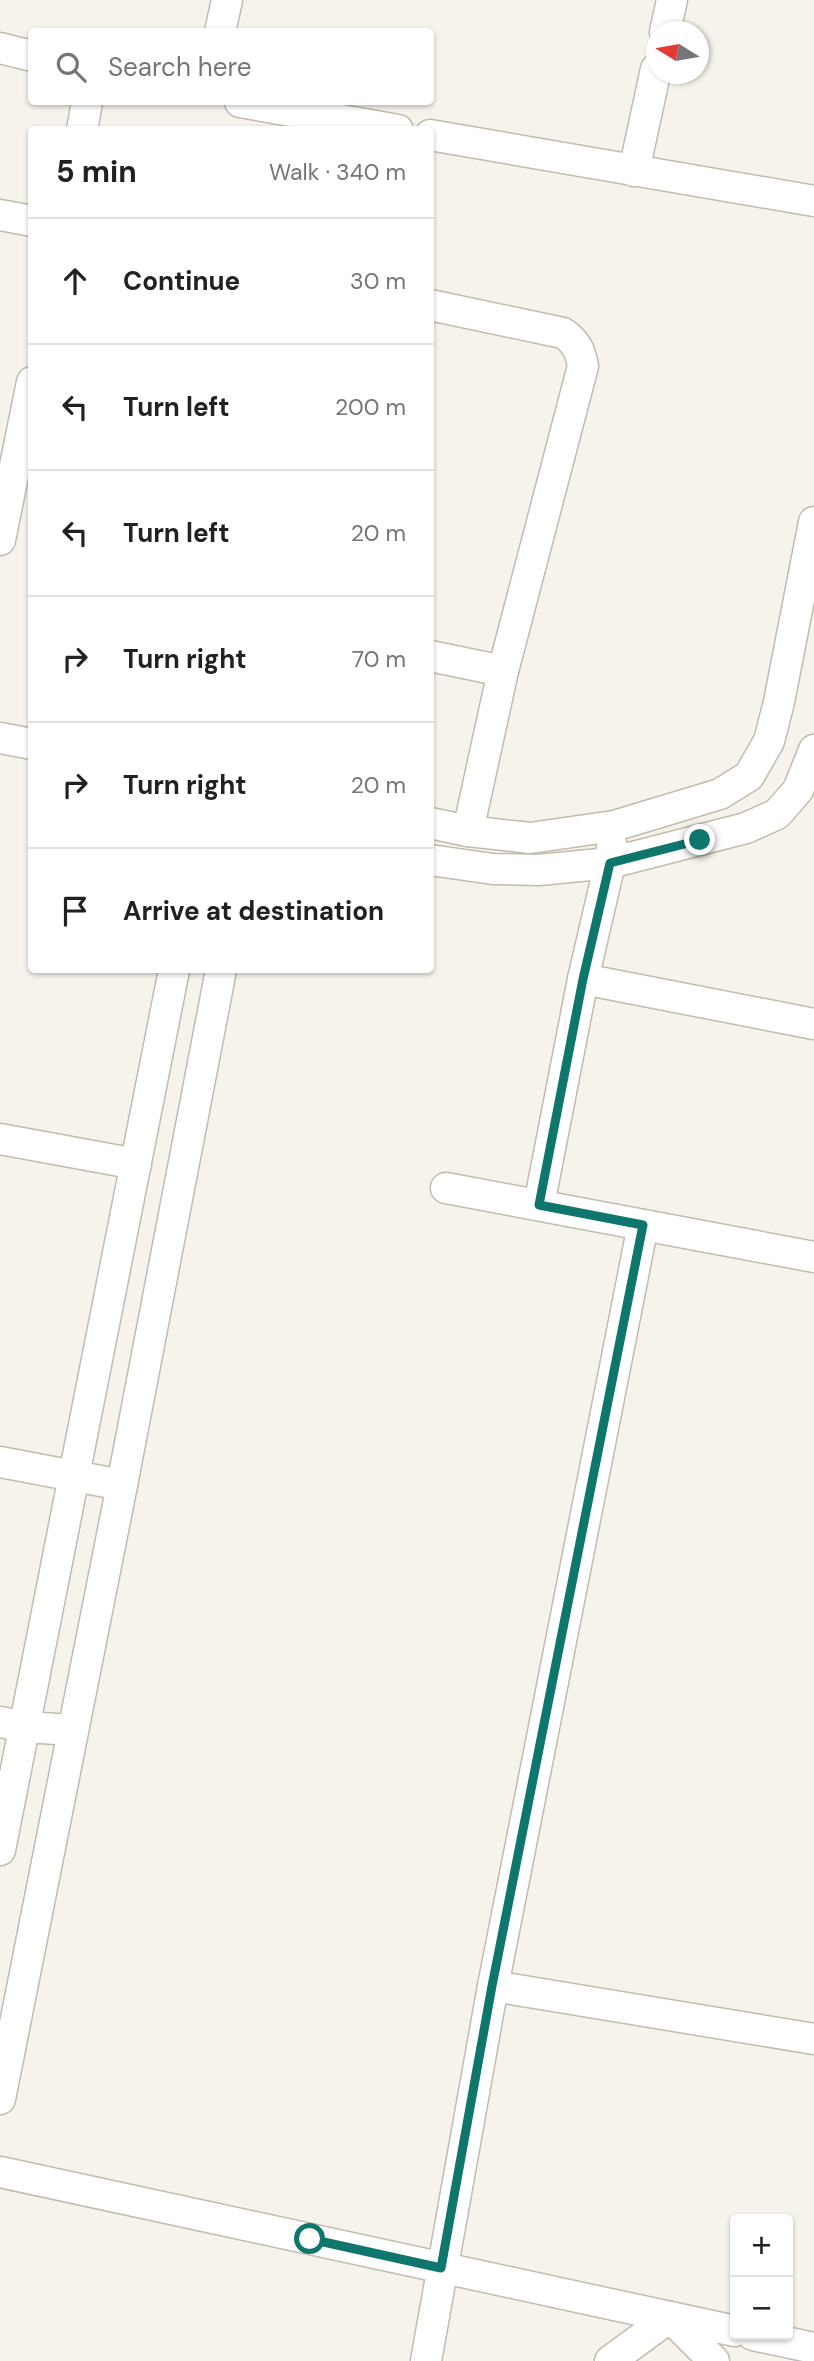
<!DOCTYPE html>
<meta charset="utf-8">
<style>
:root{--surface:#fff;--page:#f6f6f6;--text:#202124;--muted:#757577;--line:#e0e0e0}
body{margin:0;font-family:"DM Sans",sans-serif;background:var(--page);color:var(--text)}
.controls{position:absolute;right:21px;bottom:21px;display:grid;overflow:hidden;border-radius:7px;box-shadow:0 2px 5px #0004}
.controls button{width:63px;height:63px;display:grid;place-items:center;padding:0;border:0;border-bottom:2px solid var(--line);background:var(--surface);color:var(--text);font:35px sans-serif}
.compass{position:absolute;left:646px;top:21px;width:63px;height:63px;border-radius:50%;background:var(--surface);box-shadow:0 2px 5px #0004;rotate:281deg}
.stop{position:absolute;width:21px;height:21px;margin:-16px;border:5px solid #0f766e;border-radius:50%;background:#fff}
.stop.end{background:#0f766e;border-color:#fff;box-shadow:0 2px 7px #0008}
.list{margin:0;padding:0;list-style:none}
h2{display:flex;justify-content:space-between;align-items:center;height:91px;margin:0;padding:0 28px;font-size:30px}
h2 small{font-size:23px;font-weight:400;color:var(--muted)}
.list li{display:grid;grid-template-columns:46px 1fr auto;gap:21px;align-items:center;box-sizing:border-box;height:126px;padding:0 28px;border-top:2px solid var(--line)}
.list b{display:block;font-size:26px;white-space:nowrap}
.list em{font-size:23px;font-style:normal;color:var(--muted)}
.icon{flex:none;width:38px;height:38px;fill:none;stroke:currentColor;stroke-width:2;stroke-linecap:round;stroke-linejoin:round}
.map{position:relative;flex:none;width:814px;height:2361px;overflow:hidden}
.search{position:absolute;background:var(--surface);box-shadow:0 2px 5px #0004;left:28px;top:28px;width:406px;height:77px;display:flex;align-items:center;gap:18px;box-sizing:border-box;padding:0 24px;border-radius:7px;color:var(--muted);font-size:26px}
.panel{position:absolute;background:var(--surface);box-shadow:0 2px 5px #0004;left:28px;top:126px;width:406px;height:847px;border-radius:7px}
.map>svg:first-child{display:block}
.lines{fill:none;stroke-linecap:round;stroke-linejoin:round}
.minor-casing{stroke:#c2bbae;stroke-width:33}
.minor{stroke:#fff;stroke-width:30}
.route{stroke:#0f766e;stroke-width:9}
</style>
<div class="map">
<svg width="814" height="2361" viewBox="0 0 814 2361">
<rect width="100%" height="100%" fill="#f6f3ec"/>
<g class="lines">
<defs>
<g id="minor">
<path d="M220 32 227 0"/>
<path d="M665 32 672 0"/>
<path d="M0 48 32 56"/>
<path d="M240 102 398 130"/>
<path d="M82 130 87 102"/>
<path d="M430 135 814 201"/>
<path d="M634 171 656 69"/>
<path d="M0 215 32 221"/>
<path d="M430 305 563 333C576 342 580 350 583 366L503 671 468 831"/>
<path d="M0 540 32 382"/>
<path d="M430 656 503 671"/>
<path d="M0 738 32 744"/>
<path d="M430 823 468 831 530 838 614 826 720 794 749 776 769 741 779 702 814 522"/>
<path d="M430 860 493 869 539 870 610 863 746 828 777 814 798 790 814 750"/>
<path d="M583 979 814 1024"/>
<path d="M0 1139 136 1164"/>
<path d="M446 1188 814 1257"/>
<path d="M539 1205 583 979 610 863 612 846"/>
<path d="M0 1462 122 1485"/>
<path d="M0 1722 25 1727 73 1730"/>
<path d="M0 1850 174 970"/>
<path d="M493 1986 814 2039"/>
<path d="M0 2099 122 1485 221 970"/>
<path d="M0 2172 670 2317 714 2361"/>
<path d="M753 2335 814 2348"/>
<path d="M426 2361 493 1986 643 1225"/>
<path d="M610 2361 670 2317 735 2331"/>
</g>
</defs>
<use href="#minor" class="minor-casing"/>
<use href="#minor" class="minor"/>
</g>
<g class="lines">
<path class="route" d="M310 2239 441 2268 492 1986 643 1225 539 1205 583 979 610 863 700 840"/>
</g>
</svg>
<div class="controls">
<button>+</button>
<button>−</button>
</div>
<svg class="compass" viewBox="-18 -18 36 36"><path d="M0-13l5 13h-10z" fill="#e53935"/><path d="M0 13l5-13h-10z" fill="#757577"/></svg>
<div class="stop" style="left:310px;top:2239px"></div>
<div class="stop end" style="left:700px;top:840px"></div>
<div class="search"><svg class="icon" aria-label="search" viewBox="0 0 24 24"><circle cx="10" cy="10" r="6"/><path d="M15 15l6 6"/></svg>Search here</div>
<section class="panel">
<h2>5 min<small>Walk · 340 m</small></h2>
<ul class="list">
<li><svg class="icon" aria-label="ahead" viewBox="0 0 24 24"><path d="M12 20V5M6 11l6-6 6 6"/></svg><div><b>Continue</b></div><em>30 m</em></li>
<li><svg class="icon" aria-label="left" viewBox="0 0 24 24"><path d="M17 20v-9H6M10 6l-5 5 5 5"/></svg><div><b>Turn left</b></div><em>200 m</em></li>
<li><svg class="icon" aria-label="left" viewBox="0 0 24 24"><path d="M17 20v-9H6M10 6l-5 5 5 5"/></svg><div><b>Turn left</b></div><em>20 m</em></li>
<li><svg class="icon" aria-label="right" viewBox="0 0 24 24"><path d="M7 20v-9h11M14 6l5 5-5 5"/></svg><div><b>Turn right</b></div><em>70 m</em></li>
<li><svg class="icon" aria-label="right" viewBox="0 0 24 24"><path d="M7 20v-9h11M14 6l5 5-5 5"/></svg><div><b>Turn right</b></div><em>20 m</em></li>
<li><svg class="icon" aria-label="arrive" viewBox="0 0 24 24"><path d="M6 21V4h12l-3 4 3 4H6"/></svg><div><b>Arrive at destination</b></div></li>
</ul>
</section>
</div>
